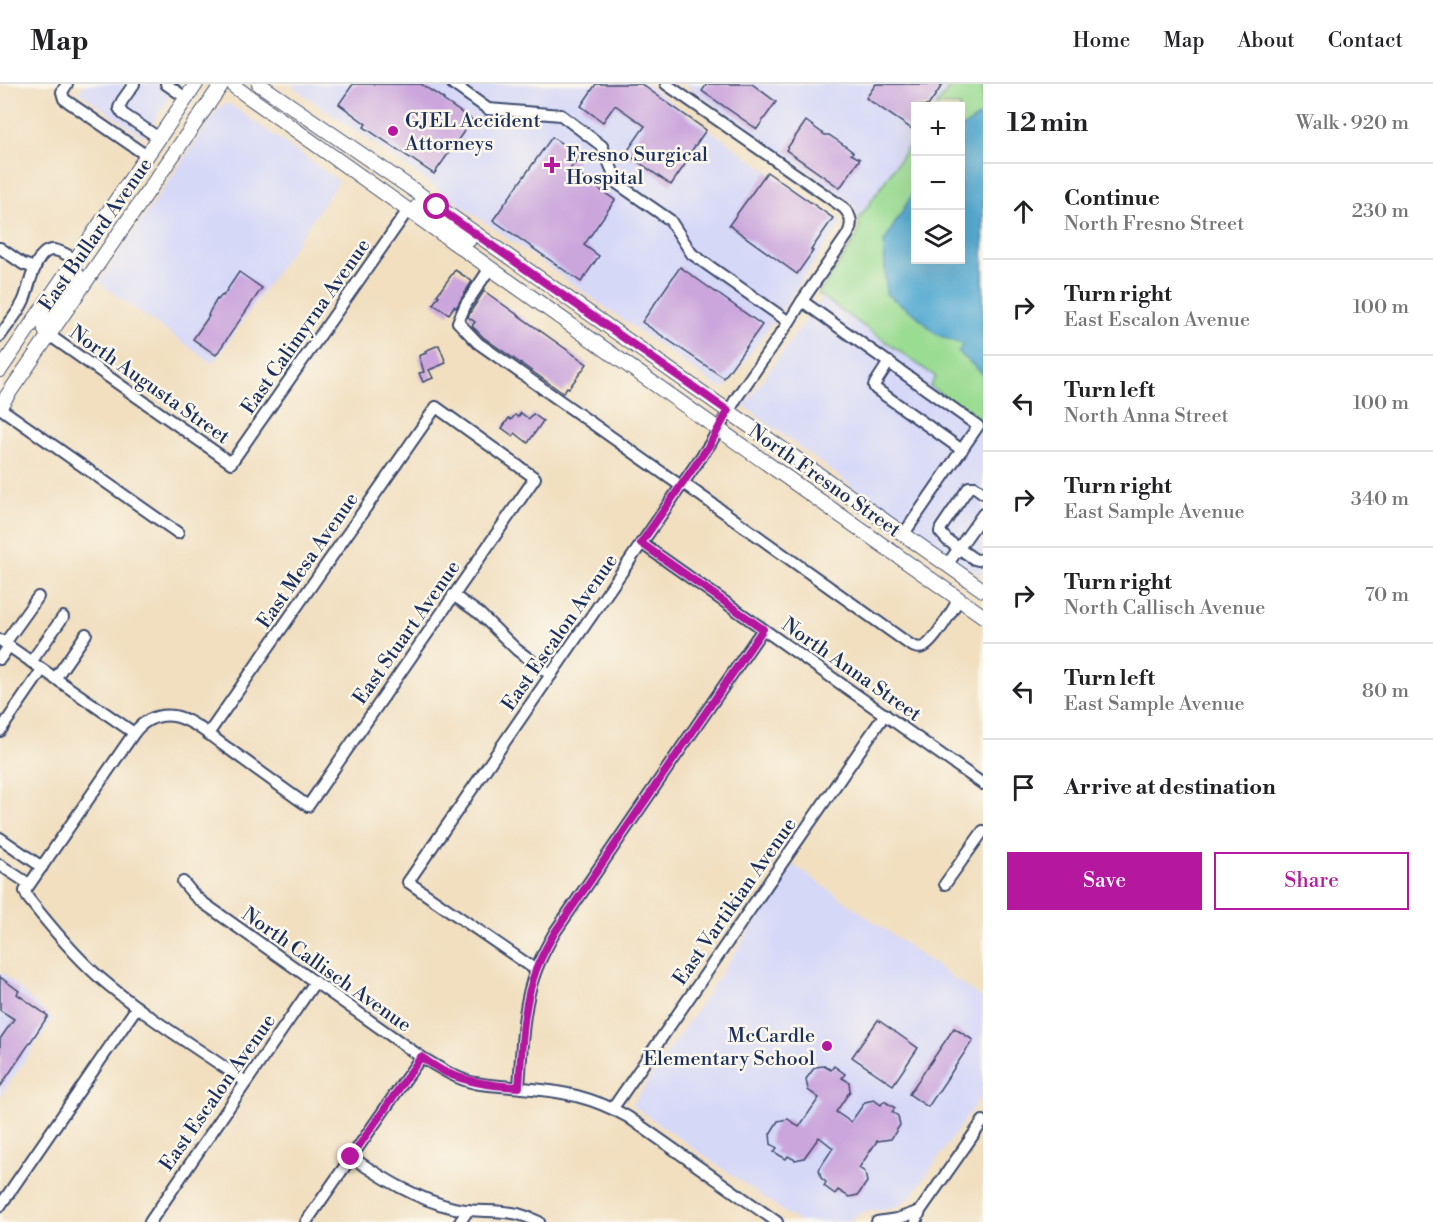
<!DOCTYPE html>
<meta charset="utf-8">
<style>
:root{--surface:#fff;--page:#f2f2f2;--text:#202124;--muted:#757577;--line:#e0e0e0;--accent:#b5179e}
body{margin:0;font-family:"Libre Bodoni",serif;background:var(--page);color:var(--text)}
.controls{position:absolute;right:18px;top:18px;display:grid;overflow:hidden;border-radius:0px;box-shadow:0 6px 24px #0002}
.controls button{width:54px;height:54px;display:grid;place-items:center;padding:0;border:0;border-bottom:2px solid var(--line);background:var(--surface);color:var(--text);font:30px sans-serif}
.stop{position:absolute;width:18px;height:18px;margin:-14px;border:4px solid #b5179e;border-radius:50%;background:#fff}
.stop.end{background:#b5179e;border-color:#fff;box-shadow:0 2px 6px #0008}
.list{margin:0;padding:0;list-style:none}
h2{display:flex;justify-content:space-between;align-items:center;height:78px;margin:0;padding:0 24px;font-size:26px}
h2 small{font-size:20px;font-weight:400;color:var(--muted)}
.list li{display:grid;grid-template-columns:39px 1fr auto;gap:18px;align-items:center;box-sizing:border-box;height:96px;padding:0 24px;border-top:2px solid var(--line)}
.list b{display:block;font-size:22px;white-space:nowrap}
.list p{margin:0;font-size:20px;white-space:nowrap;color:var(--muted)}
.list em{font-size:20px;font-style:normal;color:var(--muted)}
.actions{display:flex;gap:12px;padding:18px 24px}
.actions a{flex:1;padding:14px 0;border:2px solid var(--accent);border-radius:0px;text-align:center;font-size:21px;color:var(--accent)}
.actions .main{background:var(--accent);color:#fff}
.icon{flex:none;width:33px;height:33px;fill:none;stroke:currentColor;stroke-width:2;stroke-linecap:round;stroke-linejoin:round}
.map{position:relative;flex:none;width:983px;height:1138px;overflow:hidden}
header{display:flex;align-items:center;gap:36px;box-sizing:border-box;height:84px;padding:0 30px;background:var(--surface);border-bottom:2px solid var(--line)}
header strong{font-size:28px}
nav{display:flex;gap:33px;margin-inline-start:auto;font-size:21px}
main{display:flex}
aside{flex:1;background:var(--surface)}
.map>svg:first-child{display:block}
.built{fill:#d6d8f8}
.green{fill:#9bdc93;stroke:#5b8678;stroke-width:1.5}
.water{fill:#56abd2;stroke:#386d98;stroke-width:1.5}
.building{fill:#cba6dc}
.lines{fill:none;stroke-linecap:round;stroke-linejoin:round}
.minor-casing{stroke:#3b496d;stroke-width:14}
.major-casing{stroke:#3b496d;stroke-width:16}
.minor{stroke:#fff;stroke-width:10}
.major{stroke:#fff;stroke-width:14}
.route{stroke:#b5179e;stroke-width:8}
.poi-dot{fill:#b5179e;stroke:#fbf7ec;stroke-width:2}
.labels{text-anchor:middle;stroke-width:5;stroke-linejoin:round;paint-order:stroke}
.poi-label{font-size:20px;fill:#1b2f5e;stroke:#fbf7ec;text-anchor:start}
.street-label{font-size:20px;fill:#1b2f5e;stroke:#fbf7ec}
</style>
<header>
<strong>Map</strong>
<nav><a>Home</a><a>Map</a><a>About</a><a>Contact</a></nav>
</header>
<main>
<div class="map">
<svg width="983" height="1138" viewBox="0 0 983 1138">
<rect width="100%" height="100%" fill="#fbf7ec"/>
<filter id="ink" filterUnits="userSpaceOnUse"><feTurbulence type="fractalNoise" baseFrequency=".0167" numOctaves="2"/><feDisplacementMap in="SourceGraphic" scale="12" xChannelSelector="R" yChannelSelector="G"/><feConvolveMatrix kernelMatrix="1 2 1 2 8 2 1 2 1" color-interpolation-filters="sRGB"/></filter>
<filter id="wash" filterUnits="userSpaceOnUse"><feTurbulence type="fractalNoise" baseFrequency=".008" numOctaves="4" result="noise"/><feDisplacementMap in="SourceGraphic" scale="24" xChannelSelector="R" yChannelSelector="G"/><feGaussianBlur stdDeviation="1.35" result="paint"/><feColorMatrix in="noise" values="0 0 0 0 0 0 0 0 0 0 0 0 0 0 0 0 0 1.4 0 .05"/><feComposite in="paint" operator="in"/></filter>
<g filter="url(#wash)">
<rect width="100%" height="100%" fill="#f1dfc0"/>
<g class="built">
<path d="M85 0H179L143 53 79 8Z"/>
<path d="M289 0H645L842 139 727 303H718Z"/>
<path d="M684 0H951L936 22H916L915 52 859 135 854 123 847 115Z"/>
<path d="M224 20 231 21 339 97 213 280 99 199 219 24Z"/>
<path d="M822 213 936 293 930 302 983 340V494L977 488 973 487 974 486 973 484 971 486 876 420 744 322Z"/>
<path d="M794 781 983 915V1010L911 1113 896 1123 862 1128 857 1131 849 1138H799L632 1021Z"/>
<path d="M0 887 53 935 0 1013Z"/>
</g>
<path class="green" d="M952 0H983V340L930 302 936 293 818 210 855 156 859 146V135L915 53 916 176H960V22H936Z"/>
<path class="water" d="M983 30V290L958 268 963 261 936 250 916 231 886 210 884 158 915 106 916 176H960L961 45Z"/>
<g id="blocks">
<g class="building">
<path d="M353 0H421L444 15 443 16 472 36 434 90 364 43 366 40 339 20Z"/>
<path d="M596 0H641L706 46 686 75 688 76 671 101 626 69 645 42 615 21 603 38 581 22Z"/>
<path d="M707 0H752L776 18 757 45 702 7Z"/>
<path d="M876 0H943L928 22H915V47L866 14Z"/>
<path d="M806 37 825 51H829L841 59 853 68 851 70 860 75 840 104 786 66Z"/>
<path d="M552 53 580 72 570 85 615 116 584 161 599 172 581 198 493 136Z"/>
<path d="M767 88 833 134 811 166 813 167 797 190 729 141Z"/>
<path d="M680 183 762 241 724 294 642 238Z"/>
<path d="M455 186 472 197 456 224 454 222 449 230 433 220 439 212 437 211Z"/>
<path d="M239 188 262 204 216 271 193 255 209 232 208 231 211 225 217 215 218 216 222 211 223 212Z"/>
<path d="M484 207 587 280 569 304 567 303 563 309 483 253 472 242 475 238 468 233 473 224Z"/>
<path d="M439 261 446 279 429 286 433 294 423 298 419 289 424 288 419 272 426 269 425 267Z"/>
<path d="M521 329 529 335 533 330 543 337 528 359 515 349 513 352 502 344 509 334 511 336 515 331 518 333Z"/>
<path d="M0 893 19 907 17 910 48 932 0 1003V955L14 935 0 926Z"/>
<path d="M878 936 918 964 893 1001 852 973Z"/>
<path d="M954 944 973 956 928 1023 909 1010Z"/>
<path d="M824 982 831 986 834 982 845 990 842 994 849 998 850 1007 836 1028 851 1038 865 1018 874 1016 881 1021 884 1017 895 1024 892 1028 898 1032 900 1041 891 1055 877 1057 859 1084 865 1088 867 1098 858 1111 849 1113 838 1106 835 1110 824 1102 826 1098 821 1094 819 1085 833 1064 819 1053 804 1074 795 1076 788 1072 786 1075 774 1068 777 1064 771 1060 770 1050 778 1037 788 1035 799 1043 819 1014 808 1006 806 995 815 983Z"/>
</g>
</g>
</g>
<g filter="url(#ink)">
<use href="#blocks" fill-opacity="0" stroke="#3b496d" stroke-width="1.5"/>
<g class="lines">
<defs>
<g id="minor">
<path d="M67 0 62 8 64 15 147 72"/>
<path d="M134 0 122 17 119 24 123 30 159 54"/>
<path d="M166 0 186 14"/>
<path d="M453 0 488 25 561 31 602 62 618 100 670 136 692 170 789 238"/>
<path d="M0 164 23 180 35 184"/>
<path d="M490 184 466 220 458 238 478 259 681 402"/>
<path d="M802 217 978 342 903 451"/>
<path d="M49 251 231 379 408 126"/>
<path d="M0 252C8 240 19 228 24 216 30 202 35 164 54 166 62 167 69 172 76 176"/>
<path d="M889 278 876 298 874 302 876 305 962 366"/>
<path d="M0 324 178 449"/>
<path d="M683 399 909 560C914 563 918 565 923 563 933 560 953 525 959 515"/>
<path d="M983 409 975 403H969L941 444 940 448 947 456 974 475 978 476 983 475"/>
<path d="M641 459 983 700"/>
<path d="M947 481 983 430"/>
<path d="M453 511 480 530 517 566 551 591"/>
<path d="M0 556 134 649C144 636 158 630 174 632 192 635 214 655 229 665 255 684 281 703 308 722L535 394 436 323 208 650"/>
<path d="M5 559 38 513"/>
<path d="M0 575 9 562"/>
<path d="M31 578 63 533"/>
<path d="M55 595 86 550"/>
<path d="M0 647 42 586"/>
<path d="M134 649 25 807 28 814C50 842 73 870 99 893 144 932 197 964 246 998"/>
<path d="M0 754 42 783"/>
<path d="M0 781 29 800"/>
<path d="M183 798 194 811 202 818 421 973C438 983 456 995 475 999 491 1002 506 1002 522 1004 562 1007 593 1013 628 1033L777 1138"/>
<path d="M945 800 983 747"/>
<path d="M536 886 408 798 710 360 737 313 789 238 802 217 848 150C853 139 851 132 844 124L666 0"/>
<path d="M519 1003C522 964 522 923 536 886 541 873 548 860 555 848L763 545"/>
<path d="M613 1024 885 630"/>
<path d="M351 1073C383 1094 415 1115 454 1124 475 1129 497 1125 518 1130 525 1132 533 1135 539 1138"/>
<path d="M0 1122 137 923"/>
<path d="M920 1127 983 1037"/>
<path d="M150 1138 315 898"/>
<path d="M306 1138 421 973"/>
<path d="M460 1138 468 1126"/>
<path d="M877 1138 897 1135 920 1127 916 1138"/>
</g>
<g id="major">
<path d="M234 0 235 3 408 126 983 532"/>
<path d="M259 0 418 109 983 506"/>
<path d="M417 123 425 127 469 156"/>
<path d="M49 251C44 247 44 244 45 239L77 190"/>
<path d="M0 286 196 0"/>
<path d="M0 322 222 0"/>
</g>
</defs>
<use href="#minor" class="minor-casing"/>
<use href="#major" class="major-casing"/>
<use href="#minor" class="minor"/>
<use href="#major" class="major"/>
</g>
</g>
<g class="lines" filter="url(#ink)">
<path class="route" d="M351 1073 421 973C429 978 437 984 445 988 469 999 494 1002 519 1003 522 964 522 923 536 886 541 873 548 860 555 848L763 545 641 459 710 360 728 327 437 123"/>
</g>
<g class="poi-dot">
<circle cx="393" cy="47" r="6"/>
<path d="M549 72h6v6h6v6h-6v6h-6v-6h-6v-6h6z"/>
<circle cx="827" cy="962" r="6"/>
</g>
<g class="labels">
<g class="poi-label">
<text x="405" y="43">GJEL Accident<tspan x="405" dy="23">Attorneys</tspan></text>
<text x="566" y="77">Fresno Surgical<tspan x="566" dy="23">Hospital</tspan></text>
<text x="815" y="958" text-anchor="end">McCardle<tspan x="815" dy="23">Elementary School</tspan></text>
</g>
<g class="street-label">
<text transform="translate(95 150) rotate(-55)" y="7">East Bullard Avenue</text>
<text transform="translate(305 242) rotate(-55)" y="7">East Calimyrna Avenue</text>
<text transform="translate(150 300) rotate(35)" y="7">North Augusta Street</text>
<text transform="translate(825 396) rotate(35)" y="7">North Fresno Street</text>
<text transform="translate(307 476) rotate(-55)" y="7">East Mesa Avenue</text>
<text transform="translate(406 548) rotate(-55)" y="7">East Stuart Avenue</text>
<text transform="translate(559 548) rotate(-55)" y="7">East Escalon Avenue</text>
<text transform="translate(852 585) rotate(35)" y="7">North Anna Street</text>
<text transform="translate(734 817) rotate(-55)" y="7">East Vartikian Avenue</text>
<text transform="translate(327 885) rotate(35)" y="7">North Callisch Avenue</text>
<text transform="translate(217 1008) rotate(-55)" y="7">East Escalon Avenue</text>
</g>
</g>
</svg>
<div class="controls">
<button>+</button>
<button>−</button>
<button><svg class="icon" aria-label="layers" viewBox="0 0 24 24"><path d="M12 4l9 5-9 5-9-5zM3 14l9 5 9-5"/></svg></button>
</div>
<div class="stop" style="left:437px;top:123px"></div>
<div class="stop end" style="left:351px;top:1073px"></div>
</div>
<aside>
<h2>12 min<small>Walk · 920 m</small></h2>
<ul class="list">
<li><svg class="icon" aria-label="ahead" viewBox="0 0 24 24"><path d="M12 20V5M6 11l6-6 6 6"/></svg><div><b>Continue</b><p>North Fresno Street</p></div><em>230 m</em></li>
<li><svg class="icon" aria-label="right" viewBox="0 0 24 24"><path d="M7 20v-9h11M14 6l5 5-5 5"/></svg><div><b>Turn right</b><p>East Escalon Avenue</p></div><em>100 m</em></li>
<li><svg class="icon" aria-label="left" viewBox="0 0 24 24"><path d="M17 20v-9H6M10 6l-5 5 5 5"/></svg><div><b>Turn left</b><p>North Anna Street</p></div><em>100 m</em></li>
<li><svg class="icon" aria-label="right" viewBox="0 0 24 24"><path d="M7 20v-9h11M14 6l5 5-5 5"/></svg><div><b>Turn right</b><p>East Sample Avenue</p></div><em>340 m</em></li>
<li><svg class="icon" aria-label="right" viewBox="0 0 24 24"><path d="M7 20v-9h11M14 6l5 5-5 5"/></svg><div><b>Turn right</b><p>North Callisch Avenue</p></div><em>70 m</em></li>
<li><svg class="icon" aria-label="left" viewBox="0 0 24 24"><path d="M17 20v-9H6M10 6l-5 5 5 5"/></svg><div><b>Turn left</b><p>East Sample Avenue</p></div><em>80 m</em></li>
<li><svg class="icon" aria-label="arrive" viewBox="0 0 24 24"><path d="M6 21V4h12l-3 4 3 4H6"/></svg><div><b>Arrive at destination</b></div></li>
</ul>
<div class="actions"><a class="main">Save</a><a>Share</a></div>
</aside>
</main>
